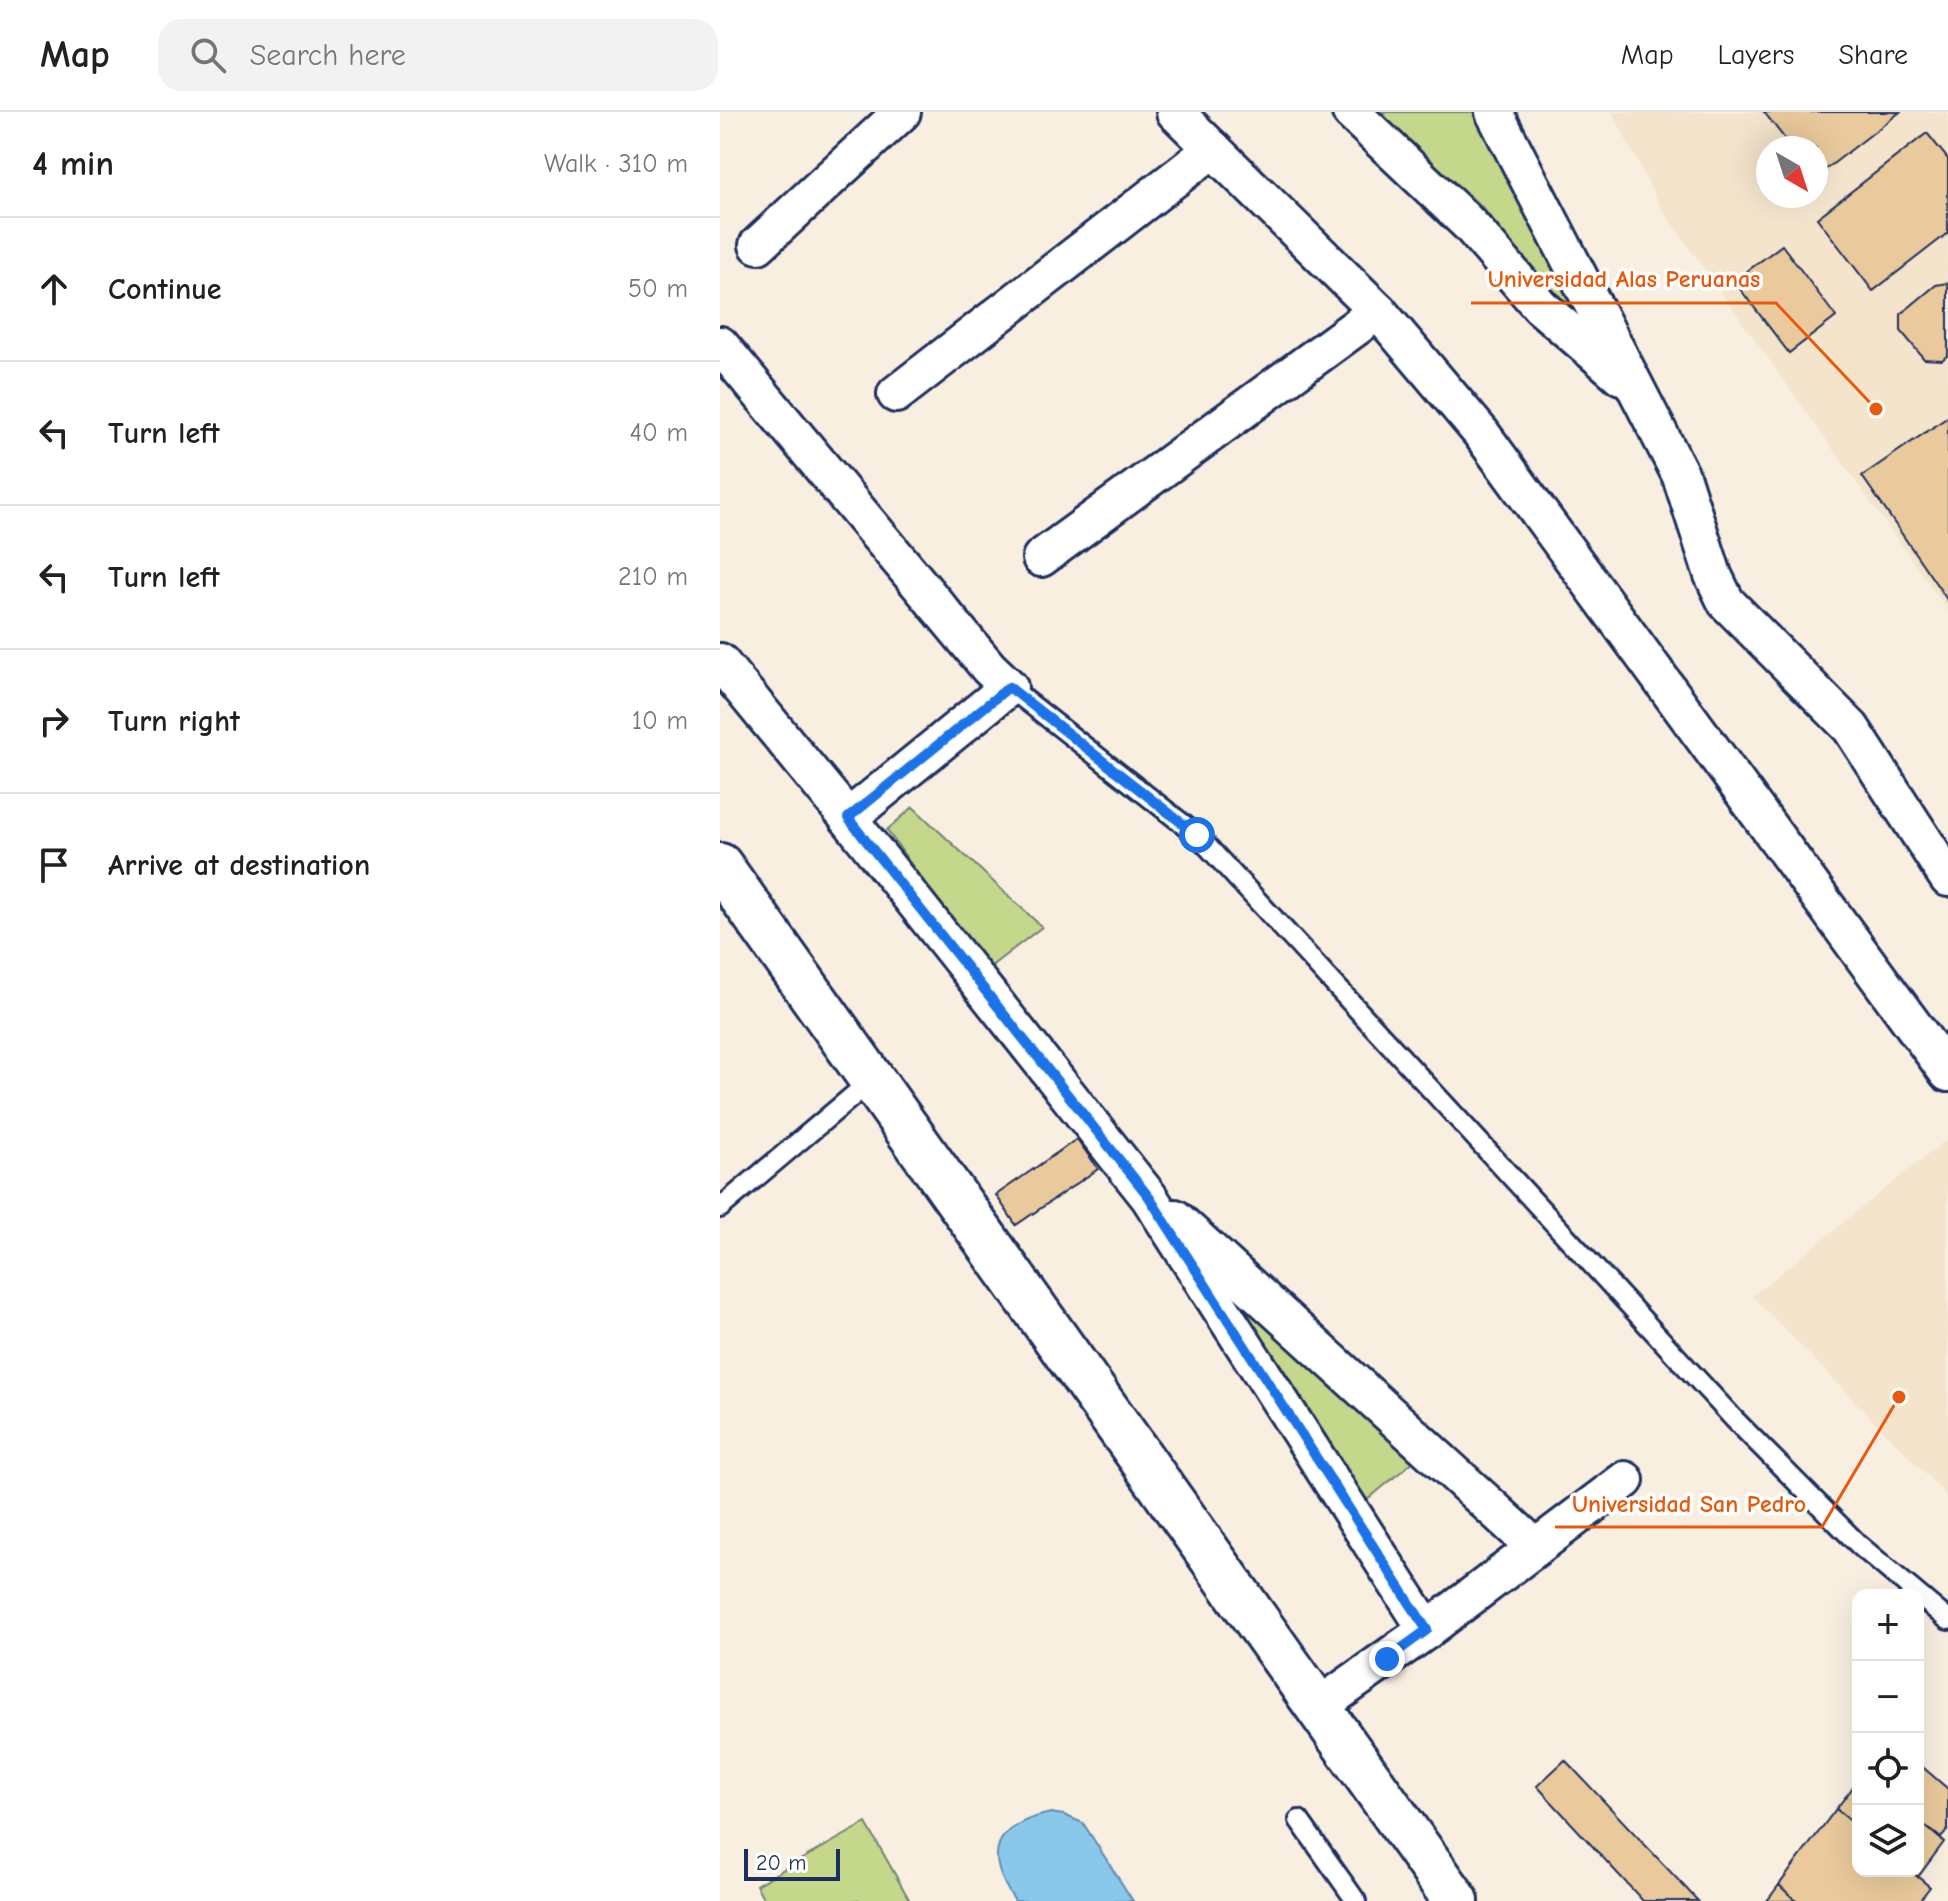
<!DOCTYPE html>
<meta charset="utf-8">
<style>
:root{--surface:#fff;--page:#f2f2f2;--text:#202124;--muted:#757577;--line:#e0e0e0}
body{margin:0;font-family:"Comic Neue",sans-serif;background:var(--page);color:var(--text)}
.controls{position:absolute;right:24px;bottom:24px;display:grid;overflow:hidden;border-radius:16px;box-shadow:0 8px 32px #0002}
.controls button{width:72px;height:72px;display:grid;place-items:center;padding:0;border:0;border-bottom:2px solid var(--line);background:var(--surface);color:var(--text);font:40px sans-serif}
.compass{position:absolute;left:1036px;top:24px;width:72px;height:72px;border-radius:50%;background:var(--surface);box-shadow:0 8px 32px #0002;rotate:141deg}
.scale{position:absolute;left:24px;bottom:20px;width:96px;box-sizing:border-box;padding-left:8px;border:4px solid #1b2f5e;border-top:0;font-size:22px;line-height:28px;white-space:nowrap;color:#1b2f5e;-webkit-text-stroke:6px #fff;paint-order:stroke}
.stop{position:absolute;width:24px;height:24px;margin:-18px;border:6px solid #1a73e8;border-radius:50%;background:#fff}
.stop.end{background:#1a73e8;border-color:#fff;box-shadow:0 2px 8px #0008}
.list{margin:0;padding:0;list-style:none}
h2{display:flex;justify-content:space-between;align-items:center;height:104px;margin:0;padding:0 32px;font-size:34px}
h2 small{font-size:26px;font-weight:400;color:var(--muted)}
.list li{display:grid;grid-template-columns:52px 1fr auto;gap:24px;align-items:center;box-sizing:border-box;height:144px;padding:0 32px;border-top:2px solid var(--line)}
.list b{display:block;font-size:30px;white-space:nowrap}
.list em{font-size:26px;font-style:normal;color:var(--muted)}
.icon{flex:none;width:44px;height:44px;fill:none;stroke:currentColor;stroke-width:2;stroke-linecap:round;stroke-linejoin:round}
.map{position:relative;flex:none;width:1228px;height:1789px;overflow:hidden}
header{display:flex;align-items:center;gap:48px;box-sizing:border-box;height:112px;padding:0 40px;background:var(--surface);border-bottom:2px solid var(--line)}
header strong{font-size:38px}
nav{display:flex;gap:44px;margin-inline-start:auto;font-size:28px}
.search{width:560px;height:72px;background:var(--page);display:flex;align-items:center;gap:20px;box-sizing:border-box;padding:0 28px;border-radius:24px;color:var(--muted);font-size:30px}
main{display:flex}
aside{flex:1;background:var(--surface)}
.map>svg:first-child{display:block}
.built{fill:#f4e4cc;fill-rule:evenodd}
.green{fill:#c5d78b;stroke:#708374;stroke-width:2}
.water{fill:#8ac8eb;stroke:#5e8bb3;stroke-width:2}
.building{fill:#eaca9c;stroke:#1b2f5e;stroke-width:2}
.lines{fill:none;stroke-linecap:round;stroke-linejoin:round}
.service-casing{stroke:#1b2f5e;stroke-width:24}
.minor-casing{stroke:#1b2f5e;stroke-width:42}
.tertiary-casing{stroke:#1b2f5e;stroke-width:50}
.service{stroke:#fff;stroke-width:18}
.minor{stroke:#fff;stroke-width:36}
.tertiary{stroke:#fff;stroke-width:44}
.route{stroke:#1a73e8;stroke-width:10}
.leader{fill:none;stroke:#e8590c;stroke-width:3}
.callout-dot{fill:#e8590c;stroke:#fff;stroke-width:3}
.callout-label{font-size:24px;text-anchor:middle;font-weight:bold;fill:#e8590c;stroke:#fff;stroke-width:7;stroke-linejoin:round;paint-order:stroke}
</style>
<header>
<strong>Map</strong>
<div class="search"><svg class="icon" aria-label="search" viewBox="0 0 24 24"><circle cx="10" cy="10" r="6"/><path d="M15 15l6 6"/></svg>Search here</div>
<nav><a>Map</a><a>Layers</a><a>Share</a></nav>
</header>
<main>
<aside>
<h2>4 min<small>Walk · 310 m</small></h2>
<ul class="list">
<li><svg class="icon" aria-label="ahead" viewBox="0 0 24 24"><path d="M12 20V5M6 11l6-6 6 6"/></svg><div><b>Continue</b></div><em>50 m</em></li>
<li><svg class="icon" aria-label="left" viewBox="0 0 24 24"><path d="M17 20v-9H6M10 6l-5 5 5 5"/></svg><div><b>Turn left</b></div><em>40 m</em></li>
<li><svg class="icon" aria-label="left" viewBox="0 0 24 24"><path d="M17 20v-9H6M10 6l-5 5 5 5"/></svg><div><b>Turn left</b></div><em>210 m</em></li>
<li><svg class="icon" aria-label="right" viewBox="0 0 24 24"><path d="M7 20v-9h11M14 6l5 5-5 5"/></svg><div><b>Turn right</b></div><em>10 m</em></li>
<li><svg class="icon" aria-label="arrive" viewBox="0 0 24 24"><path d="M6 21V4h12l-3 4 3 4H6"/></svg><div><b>Arrive at destination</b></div></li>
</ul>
</aside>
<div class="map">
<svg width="1228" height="1789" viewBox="0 0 1228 1789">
<rect width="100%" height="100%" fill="#f9efe1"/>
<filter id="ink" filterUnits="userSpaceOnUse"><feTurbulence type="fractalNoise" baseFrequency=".0125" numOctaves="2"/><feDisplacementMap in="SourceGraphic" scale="16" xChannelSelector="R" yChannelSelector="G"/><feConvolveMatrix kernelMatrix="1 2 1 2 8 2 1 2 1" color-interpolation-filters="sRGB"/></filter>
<g filter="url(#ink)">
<g class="built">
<path d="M892 0H1228V499L941 96ZM1048 36H1096V84H1048Z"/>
<path d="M1228 1026V1385L1032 1184Z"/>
</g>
<g class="green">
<path d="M657 0H755L857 200 849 207 763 96Z"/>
<path d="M193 695 322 815 266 858 167 718Z"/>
<path d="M486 1147 695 1348 647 1388Z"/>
<path d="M146 1711 190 1789H45L36 1773Z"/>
</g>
<path class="water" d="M331 1701 344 1703 363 1711 413 1789H295C262 1741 274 1713 331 1701Z"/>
<g class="building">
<path d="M1044 0H1180L1096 65V36H1072Z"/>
<path d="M1207 21 1228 47V121L1153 179 1097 106Z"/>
<path d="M1062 133 1116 205 1069 241 1014 169Z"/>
<path d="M1228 171V243L1222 248 1204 247 1181 219V202L1216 173Z"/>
<path d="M1228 305V489L1142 364Z"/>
<path d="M357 1027 378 1057 296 1113 276 1083Z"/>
<path d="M845 1648 978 1789H923L817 1674Z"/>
<path d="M1198 1651 1228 1677V1718L1221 1726 1198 1708Z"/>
<path d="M1138 1669V1715L1116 1697Z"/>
<path d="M1116 1697 1138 1715V1759H1191L1210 1775 1199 1789H1076L1059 1773Z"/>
<path d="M1198 1708 1224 1730 1198 1765 1191 1759H1198Z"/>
<path d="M1059 1773 1076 1789H1047Z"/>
</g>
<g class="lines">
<defs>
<g id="service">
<path d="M289 575 477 723 1014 1307 1139 1433 1228 1508"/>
<path d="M0 1096 153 967"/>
<path d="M579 1708 636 1789"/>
</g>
<g id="minor">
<path d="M455 0 658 199 761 321 1228 961"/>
<path d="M631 0 750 113 820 194 901 264"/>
<path d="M774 0 961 364 993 463 1006 490 1131 616 1228 766"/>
<path d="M38 133 182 0"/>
<path d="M0 233 269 556 289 575 128 706"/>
<path d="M176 282 493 37"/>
<path d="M321 446 658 199"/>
<path d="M0 550 128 706 429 1085 707 1518"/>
<path d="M455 1106 815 1435"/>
<path d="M598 1595 707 1518 905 1368"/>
</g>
<path id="tertiary" d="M0 754 736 1789"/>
</defs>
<use href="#service" class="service-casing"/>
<use href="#minor" class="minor-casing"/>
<use href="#tertiary" class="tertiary-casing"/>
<use href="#service" class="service"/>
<use href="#minor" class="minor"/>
<use href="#tertiary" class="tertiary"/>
</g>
</g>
<g class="lines" filter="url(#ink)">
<path class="route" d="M477 723 289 575 128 706 429 1085 707 1518 667 1547"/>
</g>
<path class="leader" d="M1156 297L1056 191H751M1179 1285L1102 1415H835"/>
<g class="callout-dot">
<circle cx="1156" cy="297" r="8"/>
<circle cx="1179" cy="1285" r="8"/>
</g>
<g class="callout-label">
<text x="904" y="175">Universidad Alas Peruanas</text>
<text x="969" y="1400">Universidad San Pedro</text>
</g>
</svg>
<div class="controls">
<button>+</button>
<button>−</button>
<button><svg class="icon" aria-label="locate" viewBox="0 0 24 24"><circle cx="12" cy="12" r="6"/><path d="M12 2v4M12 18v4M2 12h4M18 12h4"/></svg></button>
<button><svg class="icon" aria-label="layers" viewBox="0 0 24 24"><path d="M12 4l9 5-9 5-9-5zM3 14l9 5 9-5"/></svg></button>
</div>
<svg class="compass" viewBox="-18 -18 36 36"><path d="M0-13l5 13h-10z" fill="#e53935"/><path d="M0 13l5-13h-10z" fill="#757577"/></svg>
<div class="scale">20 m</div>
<div class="stop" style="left:477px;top:723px"></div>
<div class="stop end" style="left:667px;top:1547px"></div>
</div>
</main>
